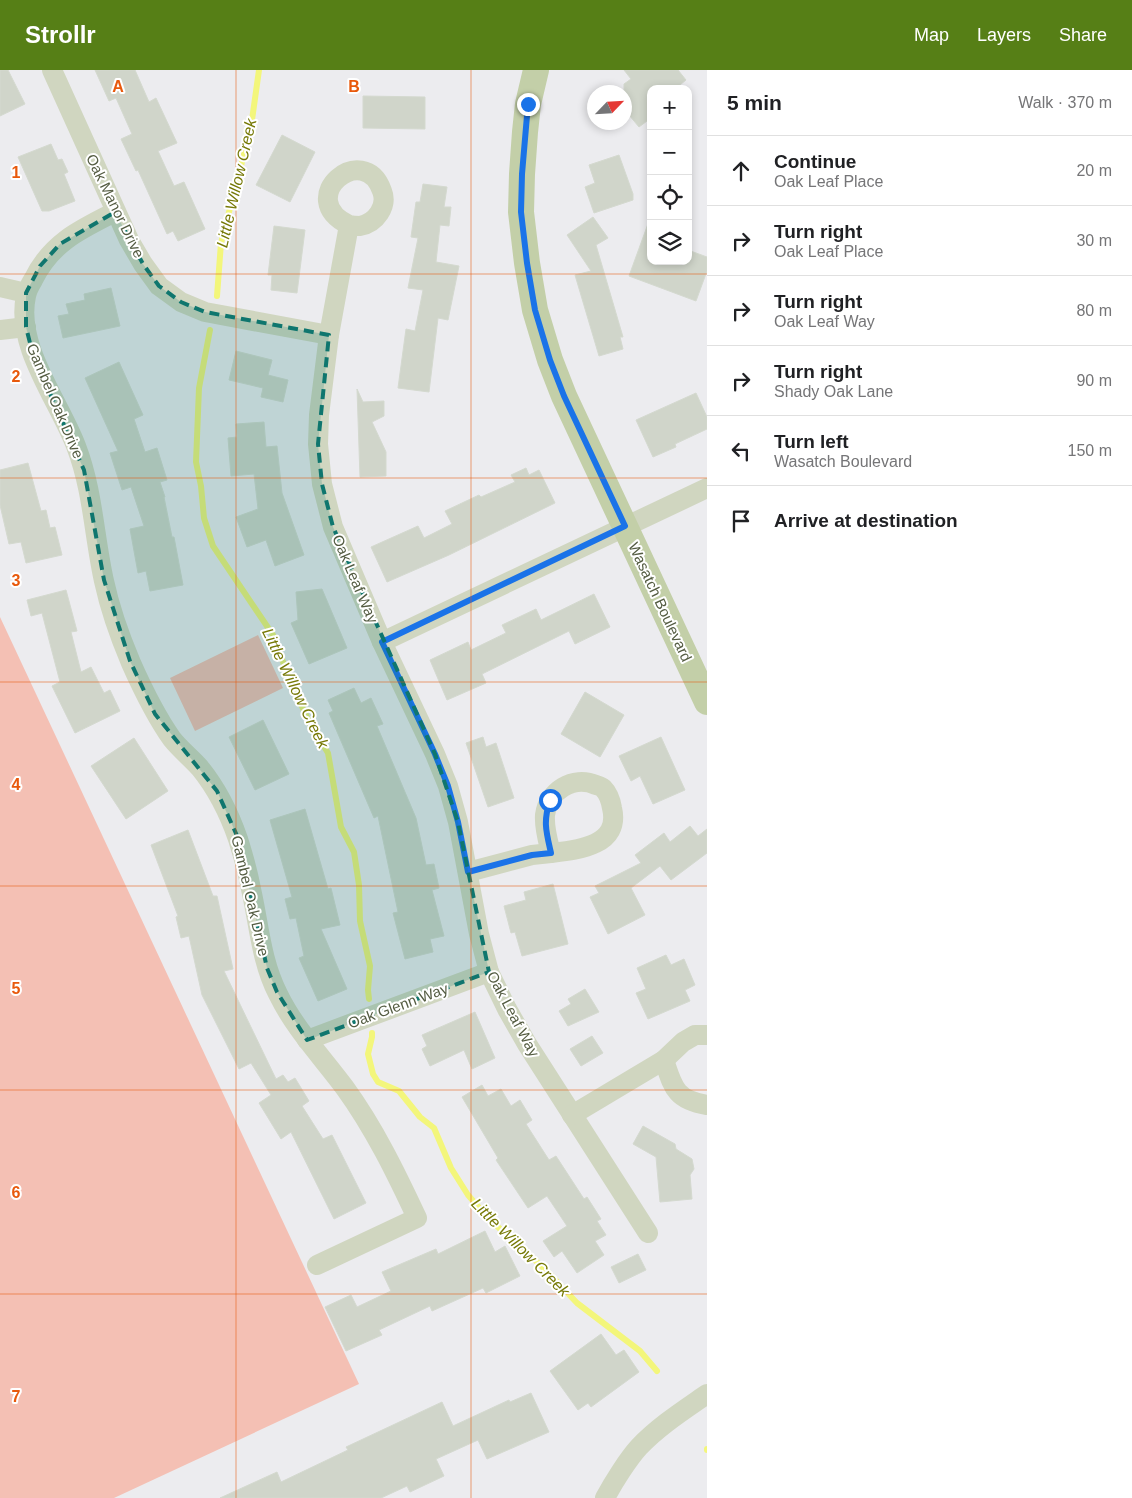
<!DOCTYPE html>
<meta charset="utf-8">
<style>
:root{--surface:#fff;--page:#f2f2f2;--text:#202124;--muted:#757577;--line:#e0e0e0;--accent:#567f16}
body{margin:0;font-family:Helvetica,sans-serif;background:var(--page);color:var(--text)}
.controls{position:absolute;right:15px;top:15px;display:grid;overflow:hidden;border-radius:10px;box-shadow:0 2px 8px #0003}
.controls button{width:45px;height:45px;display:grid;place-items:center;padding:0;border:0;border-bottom:1px solid var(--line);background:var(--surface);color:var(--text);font:25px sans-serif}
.compass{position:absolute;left:587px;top:15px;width:45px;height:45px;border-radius:50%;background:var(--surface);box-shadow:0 2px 8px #0003;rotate:65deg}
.stop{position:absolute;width:15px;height:15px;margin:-11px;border:4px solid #1a73e8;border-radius:50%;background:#fff}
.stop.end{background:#1a73e8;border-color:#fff;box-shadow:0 1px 5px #0008}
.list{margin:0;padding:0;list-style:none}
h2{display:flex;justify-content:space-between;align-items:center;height:65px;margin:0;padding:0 20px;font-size:21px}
h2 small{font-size:16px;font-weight:400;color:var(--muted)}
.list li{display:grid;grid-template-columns:32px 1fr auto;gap:15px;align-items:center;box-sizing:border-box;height:70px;padding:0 20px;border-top:1px solid var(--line)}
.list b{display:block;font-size:19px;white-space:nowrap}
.list p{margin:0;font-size:16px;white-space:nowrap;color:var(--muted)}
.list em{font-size:16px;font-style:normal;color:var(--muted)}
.icon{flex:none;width:28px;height:28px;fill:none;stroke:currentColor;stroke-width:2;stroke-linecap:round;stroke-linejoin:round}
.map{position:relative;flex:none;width:707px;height:1428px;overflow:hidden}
header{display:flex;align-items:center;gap:30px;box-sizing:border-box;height:70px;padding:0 25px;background:var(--accent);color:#fff}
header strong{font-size:24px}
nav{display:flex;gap:28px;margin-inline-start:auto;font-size:18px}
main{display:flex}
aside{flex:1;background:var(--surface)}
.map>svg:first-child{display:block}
.green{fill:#f4c0b4}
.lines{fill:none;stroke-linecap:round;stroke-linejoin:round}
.stream{stroke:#f3f67b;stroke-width:6}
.building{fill:#d0d5ca;stroke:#d4d9cf}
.minor{stroke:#d0d6c0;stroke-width:20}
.major{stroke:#c3cfa8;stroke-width:26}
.route{stroke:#1a73e8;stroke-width:6}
.marked{fill:#0f766e;fill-opacity:0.2;stroke:#0f766e;stroke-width:4;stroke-dasharray:10 6;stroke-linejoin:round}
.grid{fill:none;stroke:#e8590c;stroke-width:1;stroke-opacity:0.55}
.labels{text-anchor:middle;stroke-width:4;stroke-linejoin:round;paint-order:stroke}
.street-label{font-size:15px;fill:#545c42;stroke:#fff}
.water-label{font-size:16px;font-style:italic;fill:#767906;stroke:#fff}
.grid-label{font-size:16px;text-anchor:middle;font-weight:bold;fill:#e8590c;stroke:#fff;stroke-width:4;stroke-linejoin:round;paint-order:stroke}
</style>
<header>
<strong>Strollr</strong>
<nav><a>Map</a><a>Layers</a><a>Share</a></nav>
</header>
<main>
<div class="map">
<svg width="707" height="1428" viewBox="0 0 707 1428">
<rect width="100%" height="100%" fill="#ececef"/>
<g class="green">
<path d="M0 547 359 1314 114 1428H0Z"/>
<path d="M258 565 283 618 195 661 170 608Z"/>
</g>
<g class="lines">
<g class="stream">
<path d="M217 226 221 173 251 57 259 0"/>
<path d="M210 260 199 318 196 392 201 416 204 448 213 476 273 565 289 608 311 656 328 683 341 757 354 782 359 815 360 851 370 896 368 920 369 929"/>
<path d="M372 963V967L368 984 373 1004 378 1012 399 1021 420 1047 434 1058 451 1098 468 1125 489 1149 546 1200 577 1233 640 1281 657 1301"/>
<path d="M707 1379V1380"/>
</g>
</g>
<g class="building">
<path d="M0 0H8L25 34 0 46Z"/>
<path d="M95 0H135L149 32 156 28 177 73 158 81 174 116 184 112 205 159 178 171 173 161 167 164 138 100 136 101 121 69 132 64 116 28 109 31Z"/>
<path d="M624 0H678L686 10 675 19H651V48L639 57 624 39V14L631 9Z"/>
<path d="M363 26 425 27V59L363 58Z"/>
<path d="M282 65 315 82 290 132 256 115Z"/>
<path d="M51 74 58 90 62 89 68 102 64 104 75 131 49 141H42L18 87Z"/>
<path d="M619 85 633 124V130L594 143 585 117 595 113 589 95Z"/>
<path d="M423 114 447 117 444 137H451L449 156 440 155 436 192 459 196 448 250 438 248 429 322 398 318 406 259 415 261 423 220 408 218 418 168 411 167 416 132H420Z"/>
<path d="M593 147 608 168 596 175 623 267H620L623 279 599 286 575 205 591 201 567 165Z"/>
<path d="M649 151H651V191H688V180L707 187V201L696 231 629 206Z"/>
<path d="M274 156 305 160 297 223 271 220 272 205H268Z"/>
<path d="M111 218 120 256 63 268 58 246 69 244 66 234 85 230 84 224Z"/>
<path d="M236 281 272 290 268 305 288 310 283 332 261 327 263 318 229 310Z"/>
<path d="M119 292 143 345 134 349 145 382 157 378 167 410 160 412 165 427H164L172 467H174L183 515 150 521 146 501 138 503 130 459 144 456 131 417 122 420 110 383 118 381 85 308Z"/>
<path d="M357 319 363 332 384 331V346L372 352 386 382V406L360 407Z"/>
<path d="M696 323 707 347V359L675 374 676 377 653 387 636 350Z"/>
<path d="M264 352 266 377 277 376 282 423 304 485 275 496 266 470 247 477 236 447 258 439 254 404 231 406 228 368 237 367 236 354Z"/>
<path d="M28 393 41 441 46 440 50 458 55 457 62 485 26 493 21 472 9 474 0 435V400Z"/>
<path d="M526 398 529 405 539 400 555 433 449 485 387 512 371 477 418 456 424 468 452 454 445 441 479 425 481 427 515 412 511 405Z"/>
<path d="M322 519 347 578 309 594 291 553 298 550 296 522Z"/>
<path d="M66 520 77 561 71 562 81 602 91 597 104 623 110 620 120 641 75 663 52 616 60 612 42 543 31 546 27 530Z"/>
<path d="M594 524 610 557 575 574 569 561 482 604 486 613 447 630 430 590 468 572 471 580 506 563 502 555 536 539 541 550Z"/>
<path d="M354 618 361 633 371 628 383 654 377 656 416 748 426 795 434 794 439 818 432 820 444 866 430 869 433 882 405 889 393 843 398 842 378 746 374 748 329 643 333 641 328 630Z"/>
<path d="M585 622 624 645 600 687 561 664Z"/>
<path d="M263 650 289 704 255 720 229 667Z"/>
<path d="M483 667 486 677 496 673 514 728 488 737 466 673Z"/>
<path d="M661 667 685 720 653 734 640 706 631 711 619 686Z"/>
<path d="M134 668 168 721 126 749 91 696Z"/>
<path d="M305 739 328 819 331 818 340 855 321 859 347 919 318 931 299 888 304 886 296 848 290 849 285 829 292 827 270 750Z"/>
<path d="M690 756 698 766 707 759V783L671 810 660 796 631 818 645 845 608 864 590 827 599 823 595 816 641 793 635 785 664 763 670 772Z"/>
<path d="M188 760 213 826H217L233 899 224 901 276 1009 283 1005 288 1012 295 1008 309 1031 302 1036 323 1069 332 1065 366 1133 334 1149 291 1062 281 1069 259 1033 271 1025 251 993 239 999 202 925 189 866 181 868 176 847 178 846 151 775Z"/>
<path d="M553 814 568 874 522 886 515 862 511 863 504 836 526 830 524 822Z"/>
<path d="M666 885 671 895 684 889 695 915 685 920 690 931 648 949 636 923 646 919 637 898Z"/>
<path d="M585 919 599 942 568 956 559 941 571 934 568 929Z"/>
<path d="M475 942 495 988 472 999 464 980 430 996 422 979 427 976 422 965Z"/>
<path d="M592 966 603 983 581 996 570 979Z"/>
<path d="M482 1015 488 1026 501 1019 511 1036 520 1030 532 1050 526 1054 549 1090 556 1086 584 1129 587 1127 601 1149 597 1151 606 1165 595 1171 604 1185 577 1203 562 1181 554 1187 543 1171 567 1156 547 1126 528 1138 496 1090 498 1088 462 1027Z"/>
<path d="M643 1056 675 1074 676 1079 692 1089 694 1099 690 1105 692 1129 660 1132 656 1087 633 1074Z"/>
<path d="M485 1161 495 1182 505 1176 520 1206 486 1223 483 1218 432 1241 430 1236 379 1260 382 1265 346 1281 325 1237 351 1225 357 1237 391 1221 382 1202 436 1179 438 1184Z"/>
<path d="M638 1184 646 1200 619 1213 611 1197Z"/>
<path d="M601 1264 616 1285 624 1280 639 1302 591 1337 588 1333 578 1340 550 1301Z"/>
<path d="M531 1323 549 1362 487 1389 478 1370 436 1389 444 1406 410 1422 407 1416 381 1428H220L277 1402 281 1412 348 1380 346 1377 442 1332 453 1356 509 1330 510 1332Z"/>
</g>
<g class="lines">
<g class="minor">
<path d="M52 0 129 170 143 194 159 216 181 232 205 242 329 265"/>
<path d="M115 142C79 160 51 173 33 210 30 215 27 220 26 226 15 276 59 331 76 376 93 420 94 466 104 511 110 539 120 567 131 593 143 620 155 645 172 669 180 679 191 688 200 698 217 719 229 743 238 769 243 785 248 802 251 819 259 854 261 891 278 924 295 959 322 987 345 1018 374 1058 396 1103 417 1148L317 1195"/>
<path d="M349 155C293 128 364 69 382 121 388 136 376 153 360 156 357 156 353 156 349 155L329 265 319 345 318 374 322 414 333 457 382 572 435 684 448 716 458 752 479 864 489 902 507 939 527 974 648 1163"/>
<path d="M0 217 26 223"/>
<path d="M0 260 26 257"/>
<path d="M382 572 707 418"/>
<path d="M468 802 532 785 551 783C548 771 544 758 545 745 548 721 573 705 596 715 597 715 602 717 603 718 608 723 611 732 612 738 621 776 577 780 551 783"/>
<path d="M307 970 489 902"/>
<path d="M664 990C673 1017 675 1030 707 1035"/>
<path d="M572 1045 664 990 683 972 695 965H707"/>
<path d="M605 1428C613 1413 628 1389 639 1377 659 1356 684 1340 707 1324"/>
</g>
<path class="major" d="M536 0 528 34 525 62 522 104 521 142 527 193 535 240 550 290 564 326 707 632"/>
</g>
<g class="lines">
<path class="route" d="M528 34 522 104 521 142 527 193 535 240 550 290 564 326 625 456 382 572 435 684 448 716 458 752 468 802 532 785 551 783C546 761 543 752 550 730"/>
</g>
<path class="marked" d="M115 142 143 194 159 216 181 232 205 242 329 265 318 374 322 414 333 457 435 684 458 752 489 902 307 970 277 922 267 898 238 768 217 721 155 644 130 591 104 510 84 400 33 285 26 257V223L40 196 60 174Z"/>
<path class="grid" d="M236 0V1428M471 0V1428M0 204H707M0 408H707M0 612H707M0 816H707M0 1020H707M0 1224H707"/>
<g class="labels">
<g class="street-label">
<text transform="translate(115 136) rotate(64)" y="5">Oak Manor Drive</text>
<text transform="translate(55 331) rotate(67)" y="5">Gambel Oak Drive</text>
<text transform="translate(355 509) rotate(67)" y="5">Oak Leaf Way</text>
<text transform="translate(660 532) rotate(65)" y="5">Wasatch Boulevard</text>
<text transform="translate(250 826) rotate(77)" y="5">Gambel Oak Drive</text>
<text transform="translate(398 936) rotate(-20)" y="5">Oak Glenn Way</text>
<text transform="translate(513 944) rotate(62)" y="5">Oak Leaf Way</text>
</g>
<g class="water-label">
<text transform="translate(236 113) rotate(-77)" y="6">Little Willow Creek</text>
<text transform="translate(296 618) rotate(64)" y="6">Little Willow Creek</text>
<text transform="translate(521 1177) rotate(45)" y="6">Little Willow Creek</text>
</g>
</g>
<g class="grid-label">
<text x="118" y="22">A</text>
<text x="354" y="22">B</text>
<text x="16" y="108">1</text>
<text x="16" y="312">2</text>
<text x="16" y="516">3</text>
<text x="16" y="720">4</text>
<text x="16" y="924">5</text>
<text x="16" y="1128">6</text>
<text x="16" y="1332">7</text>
</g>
</svg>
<div class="controls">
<button>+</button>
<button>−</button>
<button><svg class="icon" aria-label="locate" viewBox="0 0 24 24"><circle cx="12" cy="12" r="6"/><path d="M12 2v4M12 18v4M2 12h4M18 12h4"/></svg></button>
<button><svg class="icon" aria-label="layers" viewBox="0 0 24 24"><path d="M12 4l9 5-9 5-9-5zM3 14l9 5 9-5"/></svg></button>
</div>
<svg class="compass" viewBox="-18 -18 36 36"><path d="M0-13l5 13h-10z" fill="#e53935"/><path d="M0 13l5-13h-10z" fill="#757577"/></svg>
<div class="stop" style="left:550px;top:730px"></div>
<div class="stop end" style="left:528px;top:34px"></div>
</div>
<aside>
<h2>5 min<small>Walk · 370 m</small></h2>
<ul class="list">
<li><svg class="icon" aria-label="ahead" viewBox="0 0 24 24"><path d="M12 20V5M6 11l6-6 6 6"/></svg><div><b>Continue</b><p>Oak Leaf Place</p></div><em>20 m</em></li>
<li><svg class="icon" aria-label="right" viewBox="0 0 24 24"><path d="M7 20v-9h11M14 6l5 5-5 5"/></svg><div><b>Turn right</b><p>Oak Leaf Place</p></div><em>30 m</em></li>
<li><svg class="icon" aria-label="right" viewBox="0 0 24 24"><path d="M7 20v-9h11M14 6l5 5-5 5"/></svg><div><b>Turn right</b><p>Oak Leaf Way</p></div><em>80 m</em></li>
<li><svg class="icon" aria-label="right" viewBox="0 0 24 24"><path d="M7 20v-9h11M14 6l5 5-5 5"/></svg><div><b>Turn right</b><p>Shady Oak Lane</p></div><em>90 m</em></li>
<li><svg class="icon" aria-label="left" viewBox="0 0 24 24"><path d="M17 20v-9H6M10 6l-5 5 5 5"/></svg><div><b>Turn left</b><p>Wasatch Boulevard</p></div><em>150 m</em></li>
<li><svg class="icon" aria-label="arrive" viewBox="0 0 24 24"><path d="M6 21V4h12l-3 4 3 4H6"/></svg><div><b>Arrive at destination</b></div></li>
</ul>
</aside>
</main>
